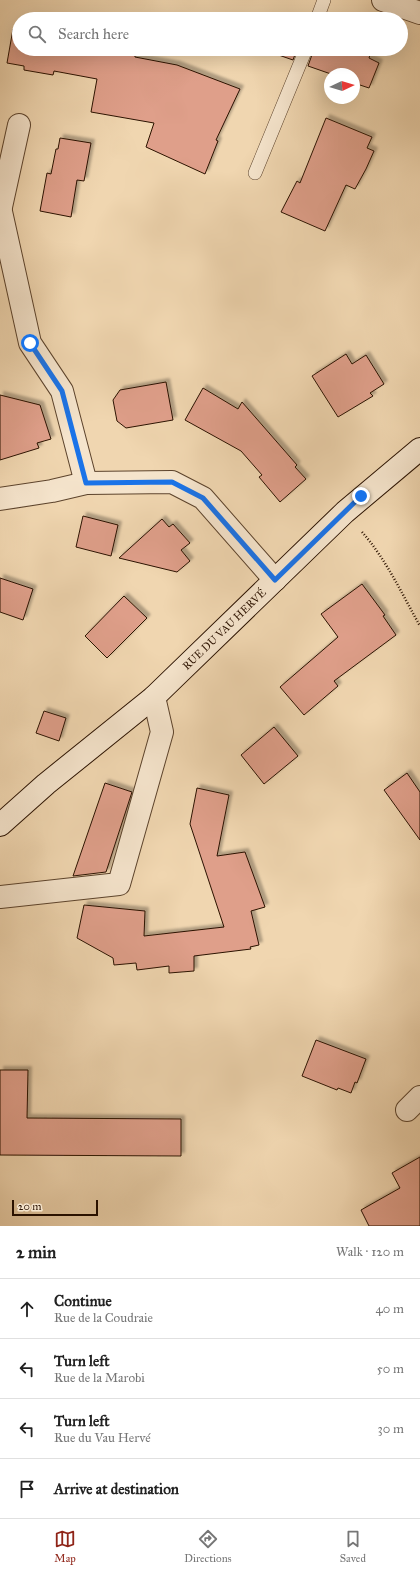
<!DOCTYPE html>
<meta charset="utf-8">
<style>
:root{--surface:#fff;--page:#f6f6f6;--text:#222;--muted:#767676;--line:#e0e0e0;--accent:#8f2418}
body{margin:0;font-family:"IM FELL Great Primer",serif;background:var(--page);color:var(--text)}
.compass{position:absolute;left:324px;top:68px;width:36px;height:36px;border-radius:50%;background:var(--surface);box-shadow:0 4px 16px #0002;rotate:86deg}
.scale{position:absolute;left:12px;bottom:10px;width:86px;box-sizing:border-box;padding-left:4px;border:2px solid #2b1200;border-top:0;font-size:11px;line-height:14px;white-space:nowrap;color:#2b1200;-webkit-text-stroke:3px #f5e4cc;paint-order:stroke}
.stop{position:absolute;width:12px;height:12px;margin:-9px;border:3px solid #1a73e8;border-radius:50%;background:#fff}
.stop.end{background:#1a73e8;border-color:#fff;box-shadow:0 1px 4px #0008}
.list{margin:0;padding:0;list-style:none}
h2{display:flex;justify-content:space-between;align-items:center;height:52px;margin:0;padding:0 16px;font-size:17px}
h2 small{font-size:13px;font-weight:400;color:var(--muted)}
.list li{display:grid;grid-template-columns:26px 1fr auto;gap:12px;align-items:center;box-sizing:border-box;height:60px;padding:0 16px;border-top:1px solid var(--line)}
.list b{display:block;font-size:15px;white-space:nowrap}
.list p{margin:0;font-size:13px;white-space:nowrap;color:var(--muted)}
.list em{font-size:13px;font-style:normal;color:var(--muted)}
.icon{flex:none;width:22px;height:22px;fill:none;stroke:currentColor;stroke-width:2;stroke-linecap:round;stroke-linejoin:round}
.map{position:relative;flex:none;width:420px;height:1226px;overflow:hidden}
.search{position:absolute;background:var(--surface);box-shadow:0 4px 16px #0002;left:12px;right:12px;top:12px;height:44px;display:flex;align-items:center;gap:10px;box-sizing:border-box;padding:0 14px;border-radius:22px;color:var(--muted);font-size:15px}
.sheet{height:292px;background:var(--surface)}
nav{display:flex;justify-content:space-around;align-items:center;box-sizing:border-box;height:56px;border-top:1px solid var(--line);background:var(--surface);font-size:11px;color:var(--muted)}
nav a{display:grid;justify-items:center;gap:2px}
nav .on{color:var(--accent)}
.map>svg:first-child{display:block}
.building{fill:#df9f8a;stroke:#2b1200;filter:url(#shadow)}
.lines{fill:none;stroke-linecap:round;stroke-linejoin:round}
.lane-casing{stroke:#5c432c;stroke-width:14}
.street-casing{stroke:#5c432c;stroke-width:24}
.secondary-casing{stroke:#2b1200;stroke-width:24}
.path{stroke:#2b1200;stroke-width:2.5;stroke-dasharray:1 2;stroke-linecap:butt}
.lane{stroke:#f5e4cc;stroke-width:13}
.street{stroke:#f5e4cc;stroke-width:22}
.secondary{stroke:#f5e4cc;stroke-width:22}
.route{stroke:#1a73e8;stroke-width:5}
.labels{text-anchor:middle;stroke-width:3;stroke-linejoin:round;paint-order:stroke}
.street-label{font-size:11px;fill:#2b1200;stroke:#f5e4cc}
</style>
<div class="map">
<svg width="420" height="1226" viewBox="0 0 420 1226">
<defs>
<filter id="shadow"><feDropShadow dx="3.5" dy="-3.5" stdDeviation="1" flood-color="#0004"/></filter>
</defs>
<rect width="100%" height="100%" fill="#f0d6b0"/>
<filter id="stains"><feTurbulence type="fractalNoise" baseFrequency=".005" numOctaves="4"/><feColorMatrix values="0 0 0 0 .2 0 0 0 0 .09 0 0 0 0 .02 0 0 0 .5 -.17"/></filter>
<radialGradient id="worn" r=".72"><stop offset=".6" stop-color="#630" stop-opacity="0"/><stop offset="1" stop-color="#630" stop-opacity=".3"/></radialGradient>
<g class="building">
<path d="M13 29 19 30V49H134L135 57 177 65 240 89 216 140 218 141 205 174 146 147 154 123 91 112 97 79 54 71 53 75 24 70V66L7 63Z"/>
<path d="M270 49H297L293 60 270 52Z"/>
<path d="M314 49H364L371 52 369 58 379 63 369 88 354 83V74H331L308 66Z"/>
<path d="M326 118 372 137 367 148 374 151 366 169 355 189 346 185 325 231 281 212 297 181 300 183Z"/>
<path d="M60 138 91 143 84 181 77 180 71 217 40 211 47 173 51 174 56 149H58Z"/>
<path d="M346 354 352 364 366 355 384 384 370 393 373 396 338 417 312 376Z"/>
<path d="M166 382 173 420 126 428 117 421 113 400 120 390Z"/>
<path d="M203 388 238 409 242 402 297 465 295 467 306 479 280 502 259 477 262 475 241 451 185 420Z"/>
<path d="M0 395 40 405 51 439 37 443 39 448 0 460Z"/>
<path d="M83 516 118 525 111 556 76 547Z"/>
<path d="M162 519 169 527 173 524 190 543 181 550 190 561 177 572 119 558Z"/>
<path d="M0 578 33 589 23 620 0 612Z"/>
<path d="M362 584 385 615 383 616 396 635 334 681 338 686 304 715 280 687 338 637 321 614Z"/>
<path d="M124 596 147 618 107 658 85 636Z"/>
<path d="M44 711 66 718 59 741 36 733Z"/>
<path d="M274 727 298 756 264 784 241 755Z"/>
<path d="M407 773 420 792V840L384 790Z"/>
<path d="M105 783 132 792 106 872 73 876Z"/>
<path d="M197 788 229 795 217 856 245 852 265 907 251 911 259 945 250 947 251 949 194 956V971L169 973V966L137 970 136 963 114 965 113 958 77 938 84 905 145 911 144 936 224 927 190 824Z"/>
<path d="M316 1040 366 1059 357 1083 355 1082 351 1093 338 1088 337 1090 302 1076Z"/>
<path d="M0 1070H28L27 1118 181 1119V1156L0 1155Z"/>
<path d="M420 1157V1226H369L361 1210 400 1188 392 1173Z"/>
</g>
<g class="lines">
<defs>
<g id="lane">
<path d="M317 19 324 0"/>
<path d="M255 173 306 49"/>
</g>
<g id="street">
<path d="M383 0 420 13"/>
<path d="M0 207 30 343 62 391 86 483"/>
<path d="M1 207 19 125"/>
<path d="M0 499 52 491 86 483 172 482 203 498 275 580"/>
<path d="M0 897 119 884 162 732 154 697"/>
<path d="M407 1110 420 1097"/>
</g>
<path id="secondary" d="M0 825 46 784 154 697 345 512 420 449"/>
</defs>
<use href="#lane" class="lane-casing"/>
<use href="#street" class="street-casing"/>
<use href="#secondary" class="secondary-casing"/>
<path class="path" d="M362 532C386 559 402 594 420 626"/>
<use href="#lane" class="lane"/>
<use href="#street" class="street"/>
<use href="#secondary" class="secondary"/>
</g>
<g class="lines">
<path class="route" d="M30 343 62 391 86 483 172 482 203 498 275 580 361 496"/>
</g>
<g class="labels">
<g class="street-label">
<text transform="translate(224 629) rotate(-44)" y="4">RUE DU VAU HERVÉ</text>
</g>
</g>
<rect width="100%" height="100%" filter="url(#stains)"/>
<rect width="100%" height="100%" fill="url(#worn)"/>
</svg>
<svg class="compass" viewBox="-18 -18 36 36"><path d="M0-13l5 13h-10z" fill="#e53935"/><path d="M0 13l5-13h-10z" fill="#767676"/></svg>
<div class="scale">20 m</div>
<div class="stop" style="left:30px;top:343px"></div>
<div class="stop end" style="left:361px;top:496px"></div>
<div class="search"><svg class="icon" aria-label="search" viewBox="0 0 24 24"><circle cx="10" cy="10" r="6"/><path d="M15 15l6 6"/></svg>Search here</div>
</div>
<section class="sheet">
<h2>2 min<small>Walk · 120 m</small></h2>
<ul class="list">
<li><svg class="icon" aria-label="ahead" viewBox="0 0 24 24"><path d="M12 20V5M6 11l6-6 6 6"/></svg><div><b>Continue</b><p>Rue de la Coudraie</p></div><em>40 m</em></li>
<li><svg class="icon" aria-label="left" viewBox="0 0 24 24"><path d="M17 20v-9H6M10 6l-5 5 5 5"/></svg><div><b>Turn left</b><p>Rue de la Marobi</p></div><em>50 m</em></li>
<li><svg class="icon" aria-label="left" viewBox="0 0 24 24"><path d="M17 20v-9H6M10 6l-5 5 5 5"/></svg><div><b>Turn left</b><p>Rue du Vau Hervé</p></div><em>30 m</em></li>
<li><svg class="icon" aria-label="arrive" viewBox="0 0 24 24"><path d="M6 21V4h12l-3 4 3 4H6"/></svg><div><b>Arrive at destination</b></div></li>
</ul>
</section>
<nav>
<a class="on"><svg class="icon" aria-label="map" viewBox="0 0 24 24"><path d="M3 6l6-2 6 2 6-2v14l-6 2-6-2-6 2zM9 4v14M15 6v14"/></svg>Map</a>
<a><svg class="icon" aria-label="directions" viewBox="0 0 24 24"><path d="M12 3l9 9-9 9-9-9zM9 14v-3h6M13 9l2 2-2 2"/></svg>Directions</a>
<a><svg class="icon" aria-label="saved" viewBox="0 0 24 24"><path d="M7 4h10v16l-5-4-5 4z"/></svg>Saved</a>
</nav>
